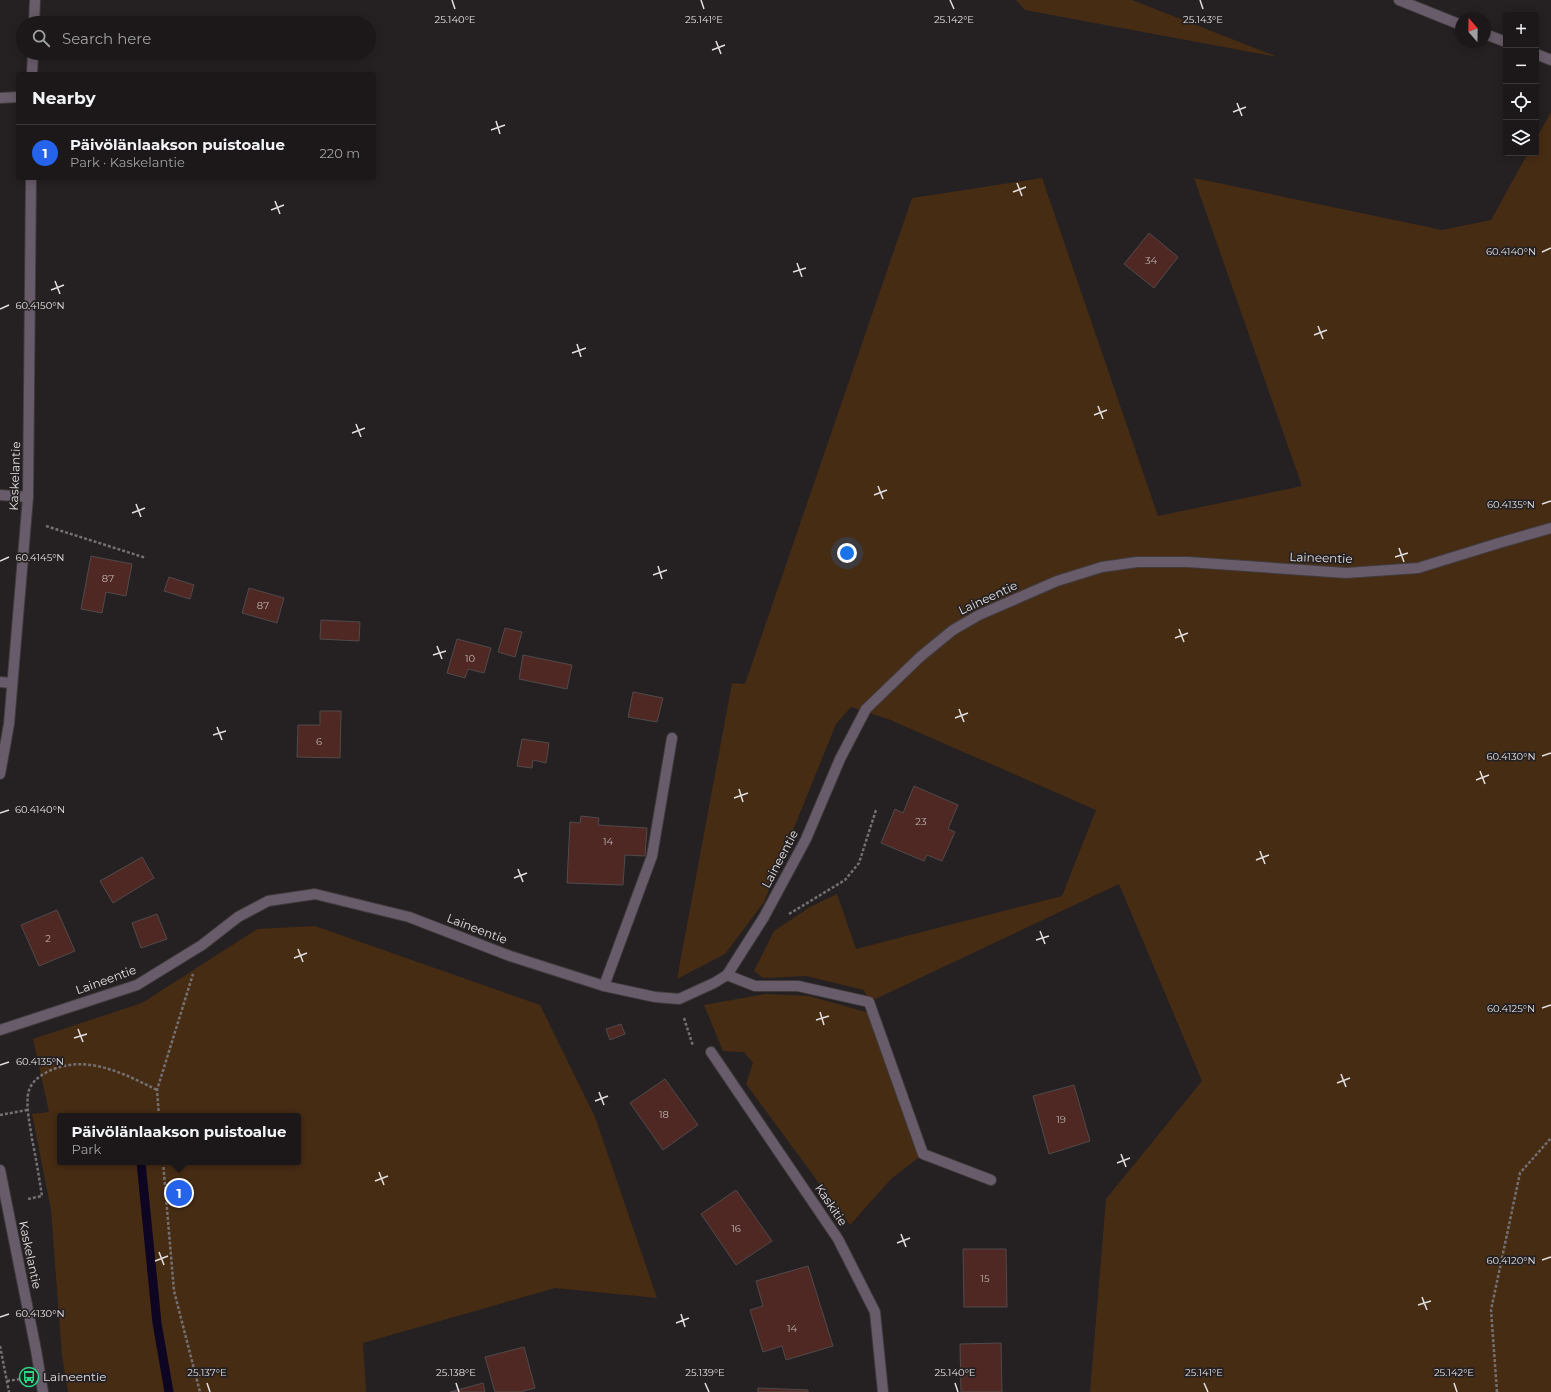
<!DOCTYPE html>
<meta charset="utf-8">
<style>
:root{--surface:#1c181a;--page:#252123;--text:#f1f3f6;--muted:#a0a0a2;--line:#3a3739;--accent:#2563eb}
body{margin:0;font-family:Montserrat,sans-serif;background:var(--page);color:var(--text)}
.controls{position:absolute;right:12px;top:12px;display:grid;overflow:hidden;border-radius:4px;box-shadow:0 2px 10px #0003}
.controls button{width:36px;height:36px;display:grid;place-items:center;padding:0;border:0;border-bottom:1px solid var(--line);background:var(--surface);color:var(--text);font:20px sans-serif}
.compass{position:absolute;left:1455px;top:12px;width:36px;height:36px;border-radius:50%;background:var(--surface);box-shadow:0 2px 10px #0003;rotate:340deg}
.you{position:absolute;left:847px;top:553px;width:14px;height:14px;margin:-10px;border:3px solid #fff;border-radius:50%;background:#1a73e8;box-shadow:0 0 0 6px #1a73e833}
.badge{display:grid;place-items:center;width:26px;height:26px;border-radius:50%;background:var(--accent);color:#fff;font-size:13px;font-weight:700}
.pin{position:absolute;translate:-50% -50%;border:2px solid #fff;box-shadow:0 1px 4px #0006}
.popup{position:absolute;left:57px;top:1113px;width:244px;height:52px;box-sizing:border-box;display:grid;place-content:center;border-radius:4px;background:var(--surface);filter:drop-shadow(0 1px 3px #0005);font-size:13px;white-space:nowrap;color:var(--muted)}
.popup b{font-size:15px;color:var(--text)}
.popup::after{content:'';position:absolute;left:50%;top:100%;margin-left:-8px;border:8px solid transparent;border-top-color:var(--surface)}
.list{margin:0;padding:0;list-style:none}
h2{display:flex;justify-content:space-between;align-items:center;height:52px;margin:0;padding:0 16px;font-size:17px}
h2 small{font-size:13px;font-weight:400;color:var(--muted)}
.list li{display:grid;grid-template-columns:26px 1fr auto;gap:12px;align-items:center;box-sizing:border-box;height:56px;padding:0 16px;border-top:1px solid var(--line)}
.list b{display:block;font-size:15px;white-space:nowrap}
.list p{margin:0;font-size:13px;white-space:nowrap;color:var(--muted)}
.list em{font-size:13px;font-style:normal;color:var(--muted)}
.icon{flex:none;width:22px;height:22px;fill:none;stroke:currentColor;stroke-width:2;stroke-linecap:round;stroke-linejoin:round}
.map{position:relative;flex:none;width:1551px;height:1392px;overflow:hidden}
.search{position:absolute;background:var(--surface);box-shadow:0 2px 10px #0003;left:16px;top:16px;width:360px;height:44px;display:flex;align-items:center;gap:10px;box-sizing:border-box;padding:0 14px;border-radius:22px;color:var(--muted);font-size:15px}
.panel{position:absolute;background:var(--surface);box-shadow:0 2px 10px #0003;left:16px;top:72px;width:360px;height:108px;border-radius:4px}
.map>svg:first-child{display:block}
.green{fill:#472c14;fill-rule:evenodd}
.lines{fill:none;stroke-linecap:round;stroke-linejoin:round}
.stream{stroke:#0d0522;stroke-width:9}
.building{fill:#4f2823;stroke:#504a4a}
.minor-casing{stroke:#3f3b3d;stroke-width:12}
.path{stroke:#747072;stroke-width:2.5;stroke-dasharray:3 2;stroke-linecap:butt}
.minor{stroke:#695c6a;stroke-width:10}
.ticks{fill:none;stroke:#e2dfe0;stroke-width:1.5}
.labels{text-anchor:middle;stroke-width:3.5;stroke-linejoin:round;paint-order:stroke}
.number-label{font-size:10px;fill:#bdb1b1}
.street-label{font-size:12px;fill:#e2dfe0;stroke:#252022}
.poi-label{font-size:12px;fill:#e2dfe0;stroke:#252022;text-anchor:start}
.ticks-label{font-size:10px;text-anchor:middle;fill:#e2dfe0;stroke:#252022;stroke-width:3.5;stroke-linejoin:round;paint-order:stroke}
</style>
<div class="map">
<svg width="1551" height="1392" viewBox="0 0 1551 1392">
<rect width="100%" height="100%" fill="#252022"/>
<g class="green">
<path d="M1016 0H1132L1278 57 1025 10Z"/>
<path d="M1551 112V1392H1090L1106 1199 1202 1081 1119 884 869 1002 864 990 806 976 763 978 754 971 774 931 810 907 837 894 856 949 1062 896 1096 810 888 719 851 707 836 724 764 902 725 954 677 979 732 683 745 684 912 198 1042 178 1158 516 1302 486 1194 178 1442 230 1491 220 1528 153H1536V139Z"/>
<path d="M315 926 540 1005 595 1117 657 1298 555 1288 363 1343 366 1392H68L62 1356 51 1210 32 1114 49 1112 33 1039 142 1003 257 929ZM60 1116H298V1162H60Z"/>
<path d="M765 994 809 996 873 1014 923 1154 891 1179 850 1225 746 1084 753 1063 744 1052 723 1051 704 1005Z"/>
</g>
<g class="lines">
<path class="stream" d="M141 1162 157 1323 169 1392"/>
</g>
<g class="building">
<path d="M1149 233 1178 257 1154 288 1124 264Z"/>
<path d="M91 556 132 564 126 596 106 592 102 613 81 609Z"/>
<path d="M169 577 194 585 190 599 164 591Z"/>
<path d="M249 588 284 598 277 623 242 613Z"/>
<path d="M321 620 360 622 359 641 320 639Z"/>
<path d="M505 628 522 632 515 657 498 652Z"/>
<path d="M457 639 491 648 484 673 468 669 465 678 447 673Z"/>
<path d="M523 655 572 665 567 689 519 679Z"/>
<path d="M633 692 663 698 657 722 628 717Z"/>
<path d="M320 711H341L340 758 297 757 298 725H320Z"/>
<path d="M522 739 549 743 546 763 533 760 532 768 517 766Z"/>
<path d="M914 786 958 805 948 829 955 832 942 861 927 855 924 861 881 843 895 809 903 813Z"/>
<path d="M581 816 599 818 598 825 647 828 645 856 625 855 623 885 567 883 570 822 580 823Z"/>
<path d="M142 857 154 878 113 903 100 881Z"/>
<path d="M57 910 75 951 39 966 21 925Z"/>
<path d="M157 914 167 939 141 948 132 923Z"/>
<path d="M621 1024 625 1034 610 1040 606 1029Z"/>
<path d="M665 1079 698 1125 663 1150 630 1103Z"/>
<path d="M1074 1085 1090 1141 1049 1154 1033 1096Z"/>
<path d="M736 1190 772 1241 736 1265 701 1214Z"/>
<path d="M963 1249H1006L1007 1307H964Z"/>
<path d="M808 1266 833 1346 786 1360 782 1346 763 1352 750 1310 763 1306 756 1281Z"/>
<path d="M1001 1343 1002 1392H961L960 1344Z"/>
<path d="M524 1347 535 1388 520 1392H495L485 1357Z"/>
<path d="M483 1383 485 1392H450Z"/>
<path d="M758 1388 808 1390V1392H758Z"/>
</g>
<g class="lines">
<defs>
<g id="minor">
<path d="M1399 0 1461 25"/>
<path d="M34 23 35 0"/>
<path d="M1485 34 1506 42"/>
<path d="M1536 54 1551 60"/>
<path d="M32 74 33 53"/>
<path d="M0 98 18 97"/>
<path d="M0 495 28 497"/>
<path d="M0 682 11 683"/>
<path d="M0 774 9 724 28 497 31 178"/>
<path d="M727 975 755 986H798L869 1002 923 1154 991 1180"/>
<path d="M604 986 652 856 672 738"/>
<path d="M0 1030 137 985 202 945 238 917 268 901 315 894 409 917 510 956 604 986 655 997 679 999 714 983 727 975 764 917 806 839 840 759 866 709 920 657 953 630 979 615 1057 581 1102 567 1137 562H1188L1346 573 1418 568 1499 543 1551 528"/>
<path d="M711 1052 838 1239 875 1312 883 1392"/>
<path d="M0 1170 36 1350 43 1392"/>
</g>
</defs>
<use href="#minor" class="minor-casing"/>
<g class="path">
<path d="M46 526 146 558"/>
<path d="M789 914 845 880 859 863 876 810"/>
<path d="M684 1018 693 1046"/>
<path d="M0 1115 27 1110"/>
<path d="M159 1116 157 1090 193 974"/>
<path d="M163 1162 174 1291 200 1392"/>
<path d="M28 1199 42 1196C39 1177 36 1158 32 1139 30 1124 26 1109 28 1094 30 1083 38 1077 47 1072 85 1053 123 1073 157 1090"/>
<path d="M0 1346 9 1392"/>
<path d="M7 1381 21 1379"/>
<path d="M1497 1392 1491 1310 1520 1173 1551 1138"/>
</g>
<use href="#minor" class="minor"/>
</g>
<path class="ticks" d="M452 0 455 9M701 0 704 9M950 0 954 9M1200 0 1203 9M716 41 721 54M712 50 725 45M1237 103 1242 116M1233 112 1246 107M496 121 500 134M491 130 505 125M1017 183 1022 196M1013 192 1026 187M275 201 280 214M271 210 284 205M1542 252 1551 248M797 263 802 277M793 272 806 268M55 281 60 294M51 290 64 285M0 309 9 305M1318 326 1323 339M1314 335 1327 330M577 344 581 357M572 353 586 348M1098 406 1103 419M1094 415 1107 410M356 424 361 437M352 433 365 428M878 486 883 499M874 495 887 490M136 504 141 517M1542 504 1551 501M132 513 145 508M1399 548 1404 562M1395 557 1408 553M0 561 9 557M658 566 662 579M653 575 667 570M1179 629 1184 642M1175 638 1188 633M437 646 442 659M433 655 446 651M959 709 964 722M955 718 968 713M217 727 222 740M213 735 226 731M1542 756 1551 753M1480 771 1485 784M1476 780 1489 775M739 789 743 802M734 798 748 793M0 813 9 810M1260 851 1265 864M1256 860 1269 855M518 869 523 882M514 878 527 873M1040 931 1045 944M1036 940 1049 936M298 949 303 962M294 958 307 953M1542 1008 1551 1005M820 1012 824 1025M816 1020 829 1016M78 1029 83 1042M74 1038 87 1034M0 1065 9 1062M1341 1074 1346 1087M1337 1083 1350 1078M599 1092 604 1105M595 1101 608 1096M1121 1154 1126 1167M1117 1163 1130 1158M379 1172 384 1185M375 1181 388 1176M901 1234 906 1247M897 1243 910 1238M159 1252 164 1265M1542 1260 1551 1257M155 1261 168 1256M1422 1297 1427 1310M1418 1305 1431 1301M681 1314 685 1327M0 1317 9 1314M676 1323 689 1318M207 1383 210 1392M456 1383 459 1392M705 1383 709 1392M955 1383 958 1392M1204 1383 1208 1392M1454 1383 1457 1392"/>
<defs>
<symbol id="bus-ring" viewBox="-11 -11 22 22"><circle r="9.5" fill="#252022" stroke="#27d885" stroke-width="1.5"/><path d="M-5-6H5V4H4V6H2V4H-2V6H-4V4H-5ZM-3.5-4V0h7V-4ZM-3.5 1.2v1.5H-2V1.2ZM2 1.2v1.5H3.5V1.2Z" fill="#27d885"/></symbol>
</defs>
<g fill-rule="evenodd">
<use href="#bus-ring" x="18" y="1366" width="22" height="22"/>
</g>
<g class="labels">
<g class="number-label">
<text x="1151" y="264">34</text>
<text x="108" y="582">87</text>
<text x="263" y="609">87</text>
<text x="470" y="662">10</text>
<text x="319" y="745">6</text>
<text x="921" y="825">23</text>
<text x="608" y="845">14</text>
<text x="48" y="942">2</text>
<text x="664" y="1118">18</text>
<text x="1061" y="1123">19</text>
<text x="736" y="1232">16</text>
<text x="985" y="1282">15</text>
<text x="792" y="1332">14</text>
</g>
<g class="street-label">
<text transform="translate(15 476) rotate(-88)" y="4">Kaskelantie</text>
<text transform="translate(1321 558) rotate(2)" y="4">Laineentie</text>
<text transform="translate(988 598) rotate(-25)" y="4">Laineentie</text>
<text transform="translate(780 859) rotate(-62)" y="4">Laineentie</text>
<text transform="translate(477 929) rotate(21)" y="4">Laineentie</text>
<text transform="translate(106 980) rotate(-20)" y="4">Laineentie</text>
<text transform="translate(831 1205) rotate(56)" y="4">Kaskitie</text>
<text transform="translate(30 1255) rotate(78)" y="4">Kaskelantie</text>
</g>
<g class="poi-label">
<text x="43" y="1381">Laineentie</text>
</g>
</g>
<g class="ticks-label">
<text x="455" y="23">25.140°E</text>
<text x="704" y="23">25.141°E</text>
<text x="954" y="23">25.142°E</text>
<text x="1203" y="23">25.143°E</text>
<text x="1511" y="255">60.4140°N</text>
<text x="40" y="309">60.4150°N</text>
<text x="1511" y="508">60.4135°N</text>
<text x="40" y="561">60.4145°N</text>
<text x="1511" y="760">60.4130°N</text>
<text x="40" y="813">60.4140°N</text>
<text x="1511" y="1012">60.4125°N</text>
<text x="40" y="1065">60.4135°N</text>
<text x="1511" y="1264">60.4120°N</text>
<text x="40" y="1317">60.4130°N</text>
<text x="207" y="1376">25.137°E</text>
<text x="456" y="1376">25.138°E</text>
<text x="705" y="1376">25.139°E</text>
<text x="955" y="1376">25.140°E</text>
<text x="1204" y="1376">25.141°E</text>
<text x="1454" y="1376">25.142°E</text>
</g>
</svg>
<div class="controls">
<button>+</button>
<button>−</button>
<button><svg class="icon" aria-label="locate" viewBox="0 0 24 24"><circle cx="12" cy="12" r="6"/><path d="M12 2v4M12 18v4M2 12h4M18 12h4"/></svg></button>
<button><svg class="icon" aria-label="layers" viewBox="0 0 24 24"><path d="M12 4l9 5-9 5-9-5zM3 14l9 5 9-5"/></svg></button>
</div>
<svg class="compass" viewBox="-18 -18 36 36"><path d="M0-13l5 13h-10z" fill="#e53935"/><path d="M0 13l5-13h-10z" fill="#a0a0a2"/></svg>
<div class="you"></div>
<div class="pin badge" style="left:179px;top:1193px">1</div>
<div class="popup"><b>Päivölänlaakson puistoalue</b>Park</div>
<div class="search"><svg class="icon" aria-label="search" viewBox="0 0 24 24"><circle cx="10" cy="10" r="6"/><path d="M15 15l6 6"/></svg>Search here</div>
<section class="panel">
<h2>Nearby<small></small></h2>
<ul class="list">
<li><span class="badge">1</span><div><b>Päivölänlaakson puistoalue</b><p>Park · Kaskelantie</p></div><em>220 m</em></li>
</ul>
</section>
</div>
